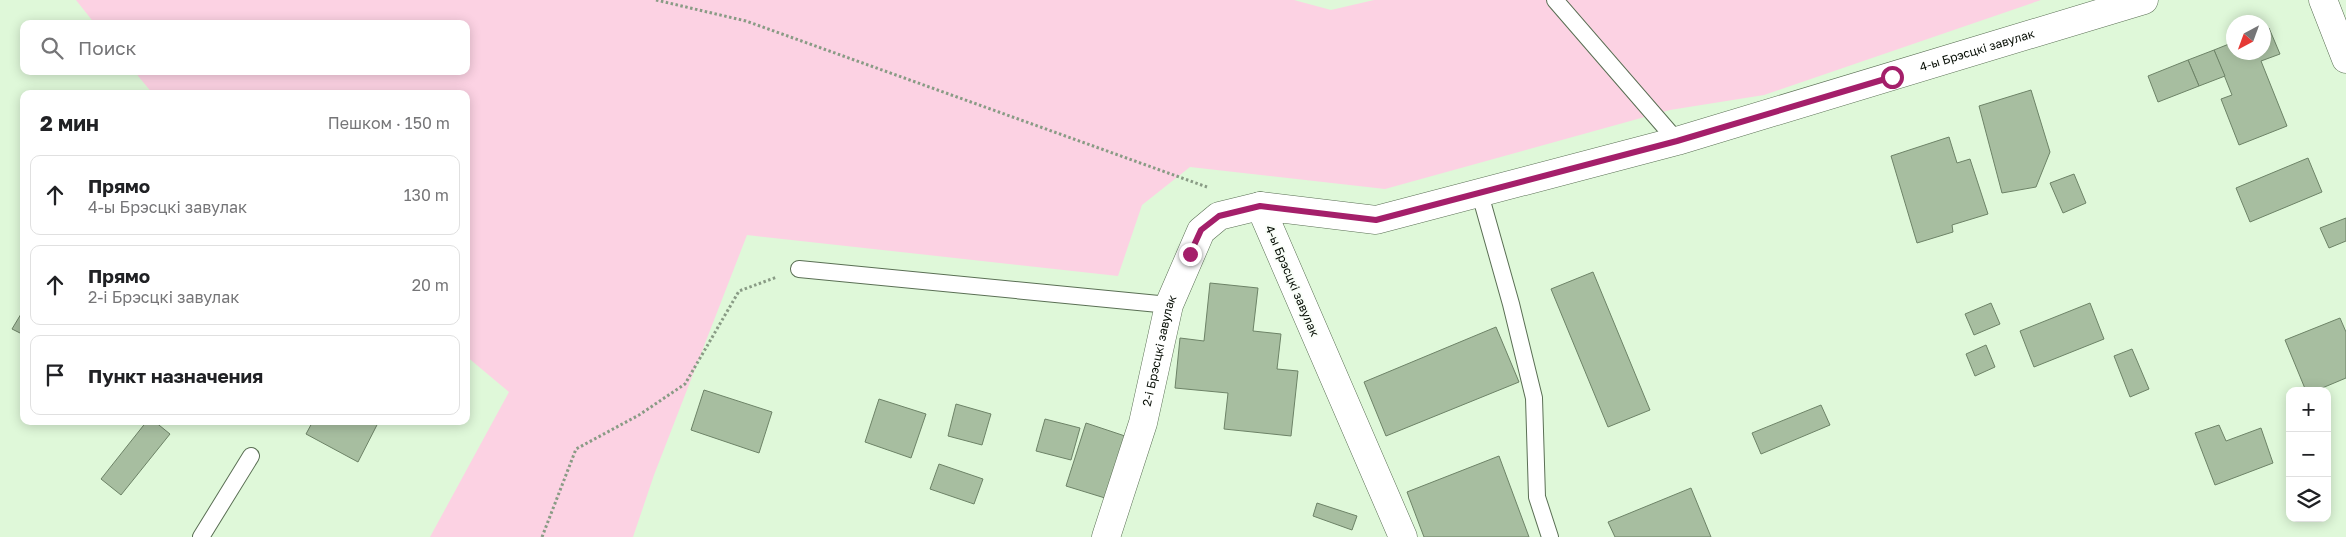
<!DOCTYPE html>
<html lang="ru">
<meta charset="utf-8">
<style>
:root{--surface:#fff;--page:#f2f2f2;--text:#202124;--muted:#757577;--line:#e0e0e0}
body{margin:0;font-family:"Golos Text",sans-serif;background:var(--page);color:var(--text)}
.controls{position:absolute;right:15px;bottom:15px;display:grid;overflow:hidden;border-radius:10px;box-shadow:0 2px 12px #0003}
.controls button{width:45px;height:45px;display:grid;place-items:center;padding:0;border:0;border-bottom:1px solid var(--line);background:var(--surface);color:var(--text);font:25px sans-serif}
.compass{position:absolute;left:2226px;top:15px;width:45px;height:45px;border-radius:50%;background:var(--surface);box-shadow:0 2px 12px #0003;rotate:221deg}
.stop{position:absolute;width:15px;height:15px;margin:-11px;border:4px solid #a41f6a;border-radius:50%;background:#fff}
.stop.end{background:#a41f6a;border-color:#fff;box-shadow:0 1px 5px #0008}
.list{margin:0;padding:0;list-style:none}
h2{display:flex;justify-content:space-between;align-items:center;height:65px;margin:0;padding:0 20px;font-size:21px}
h2 small{font-size:16px;font-weight:400;color:var(--muted)}
.list li{display:grid;grid-template-columns:32px 1fr auto;gap:15px;align-items:center;box-sizing:border-box;height:80px;margin:0 10px 10px;padding:0 10px;border:1px solid var(--line);border-radius:10px}
.list b{display:block;font-size:19px;white-space:nowrap}
.list p{margin:0;font-size:16px;white-space:nowrap;color:var(--muted)}
.list em{font-size:16px;font-style:normal;color:var(--muted)}
.icon{flex:none;width:28px;height:28px;fill:none;stroke:currentColor;stroke-width:2;stroke-linecap:round;stroke-linejoin:round}
.map{position:relative;flex:none;width:2346px;height:537px;overflow:hidden}
.search{position:absolute;background:var(--surface);box-shadow:0 2px 12px #0003;left:20px;top:20px;width:450px;height:55px;display:flex;align-items:center;gap:12px;box-sizing:border-box;padding:0 18px;border-radius:10px;color:var(--muted);font-size:19px}
.panel{position:absolute;background:var(--surface);box-shadow:0 2px 12px #0003;left:20px;top:90px;width:450px;height:335px;border-radius:10px}
.map>svg:first-child{display:block}
.green{fill:#fcd2e3}
.building{fill:#a7bea0;stroke:#6d8367}
.lines{fill:none;stroke-linecap:round;stroke-linejoin:round}
.lane-casing{stroke:#5a6f54;stroke-width:18}
.street-casing{stroke:#5a6f54;stroke-width:29}
.path{stroke:#899b85;stroke-width:3;stroke-dasharray:2.5 2.5;stroke-linecap:butt}
.lane{stroke:#fff;stroke-width:16}
.street{stroke:#fff;stroke-width:28}
.route{stroke:#a41f6a;stroke-width:6}
.labels{text-anchor:middle;stroke-width:4;stroke-linejoin:round;paint-order:stroke}
.street-label{font-size:12px;fill:#070e05;stroke:#f9fef8}
</style>
<div class="map">
<svg width="2346" height="537" viewBox="0 0 2346 537">
<rect width="100%" height="100%" fill="#dff8d9"/>
<path class="green" d="M76 0H1294L1331 10 1374 0H2041L1764 95 1670 110 1385 189 1190 167 1142 205 1118 276 747 235 654 475 633 537H430L509 392 466 356V94H153L134 71H466V24H95Z"/>
<g class="building">
<path d="M2269 28 2280 54 2261 61 2287 126 2239 145 2221 99 2232 95 2214 50 2234 42V52H2264V30Z"/>
<path d="M2214 50 2225 76 2199 86 2188 60Z"/>
<path d="M2188 60 2199 86 2158 102 2148 76Z"/>
<path d="M2031 90 2050 152 2036 187 2002 193 1979 106Z"/>
<path d="M1949 137 1957 163 1970 159 1988 214 1952 225 1953 232 1917 243 1891 156Z"/>
<path d="M2308 158 2322 192 2250 222 2236 188Z"/>
<path d="M2074 174 2086 203 2063 213 2050 183Z"/>
<path d="M2346 218V241L2329 248 2320 228Z"/>
<path d="M1593 272 1650 410 1608 427 1551 289Z"/>
<path d="M1210 283 1258 288 1253 331 1281 334 1277 369 1298 371 1291 436 1224 429 1228 393 1175 388 1180 338 1204 341Z"/>
<path d="M1991 303 2000 324 1974 335 1965 314Z"/>
<path d="M2090 303 2104 339 2034 367 2020 331Z"/>
<path d="M24 309V335L12 329Z"/>
<path d="M2340 318 2346 332V378L2315 391H2306L2285 340Z"/>
<path d="M1496 327 1519 382 1386 436 1364 382Z"/>
<path d="M1986 345 1995 367 1975 376 1966 354Z"/>
<path d="M2132 349 2149 389 2130 397 2114 356Z"/>
<path d="M704 390 772 412 759 453 691 430Z"/>
<path d="M879 399 926 414 911 458 865 442Z"/>
<path d="M956 404 991 414 982 445 948 436Z"/>
<path d="M1821 405 1830 425 1761 454 1752 433Z"/>
<path d="M1045 419 1080 428 1071 460 1036 451Z"/>
<path d="M147 421H154L170 434 121 495 101 479Z"/>
<path d="M313 421H379L358 462 306 434Z"/>
<path d="M1086 423 1125 436 1105 498 1066 486Z"/>
<path d="M2219 425 2226 441 2261 428 2273 463 2215 485 2195 433Z"/>
<path d="M1499 456 1529 537H1424L1407 492Z"/>
<path d="M939 464 983 479 974 504 930 489Z"/>
<path d="M1691 488 1711 537H1615L1608 522Z"/>
<path d="M1317 503 1357 516 1352 530 1313 516Z"/>
</g>
<g class="lines">
<defs>
<g id="lane">
<path d="M1555 0 1677 141"/>
<path d="M1480 194 1511 304 1534 398 1537 497 1550 537"/>
<path d="M799 269 1169 305"/>
<path d="M201 537 251 456"/>
</g>
<g id="street">
<path d="M2323 0 2346 59"/>
<path id="s1" d="M1106 537 1143 423 1169 305 1201 231 1219 216 1260 206"/>
<path id="s2" d="M1403 537 1260 206 1376 220 1677 141 2144 0"/>
</g>
</defs>
<use href="#lane" class="lane-casing"/>
<use href="#street" class="street-casing"/>
<g class="path">
<path d="M656 0 746 21 1207 187"/>
<path d="M542 537 576 449 639 415 685 384 739 291 777 277"/>
</g>
<use href="#lane" class="lane"/>
<use href="#street" class="street"/>
</g>
<g class="lines">
<path class="route" d="M1190 254 1201 230 1219 216 1260 206 1376 220 1677 141 1892 77"/>
</g>
<g class="labels">
<g class="street-label">
<text dy="4" stroke="none"><textPath href="#s2" startOffset="1102">4-ы Брэсцкі завулак</textPath></text>
<text transform="translate(1292 281) rotate(67)" y="4">4-ы Брэсцкі завулак</text>
<text dy="4" stroke="none"><textPath href="#s1" startOffset="194">2-і Брэсцкі завулак</textPath></text>
</g>
</g>
</svg>
<div class="controls">
<button>+</button>
<button>−</button>
<button><svg class="icon" aria-label="layers" viewBox="0 0 24 24"><path d="M12 4l9 5-9 5-9-5zM3 14l9 5 9-5"/></svg></button>
</div>
<svg class="compass" viewBox="-18 -18 36 36"><path d="M0-13l5 13h-10z" fill="#e53935"/><path d="M0 13l5-13h-10z" fill="#757577"/></svg>
<div class="stop" style="left:1892px;top:77px"></div>
<div class="stop end" style="left:1190px;top:254px"></div>
<div class="search"><svg class="icon" aria-label="search" viewBox="0 0 24 24"><circle cx="10" cy="10" r="6"/><path d="M15 15l6 6"/></svg>Поиск</div>
<section class="panel">
<h2>2 мин<small>Пешком · 150 m</small></h2>
<ul class="list">
<li><svg class="icon" aria-label="ahead" viewBox="0 0 24 24"><path d="M12 20V5M6 11l6-6 6 6"/></svg><div><b>Прямо</b><p>4-ы Брэсцкі завулак</p></div><em>130 m</em></li>
<li><svg class="icon" aria-label="ahead" viewBox="0 0 24 24"><path d="M12 20V5M6 11l6-6 6 6"/></svg><div><b>Прямо</b><p>2-і Брэсцкі завулак</p></div><em>20 m</em></li>
<li><svg class="icon" aria-label="arrive" viewBox="0 0 24 24"><path d="M6 21V4h12l-3 4 3 4H6"/></svg><div><b>Пункт назначения</b></div></li>
</ul>
</section>
</div>
